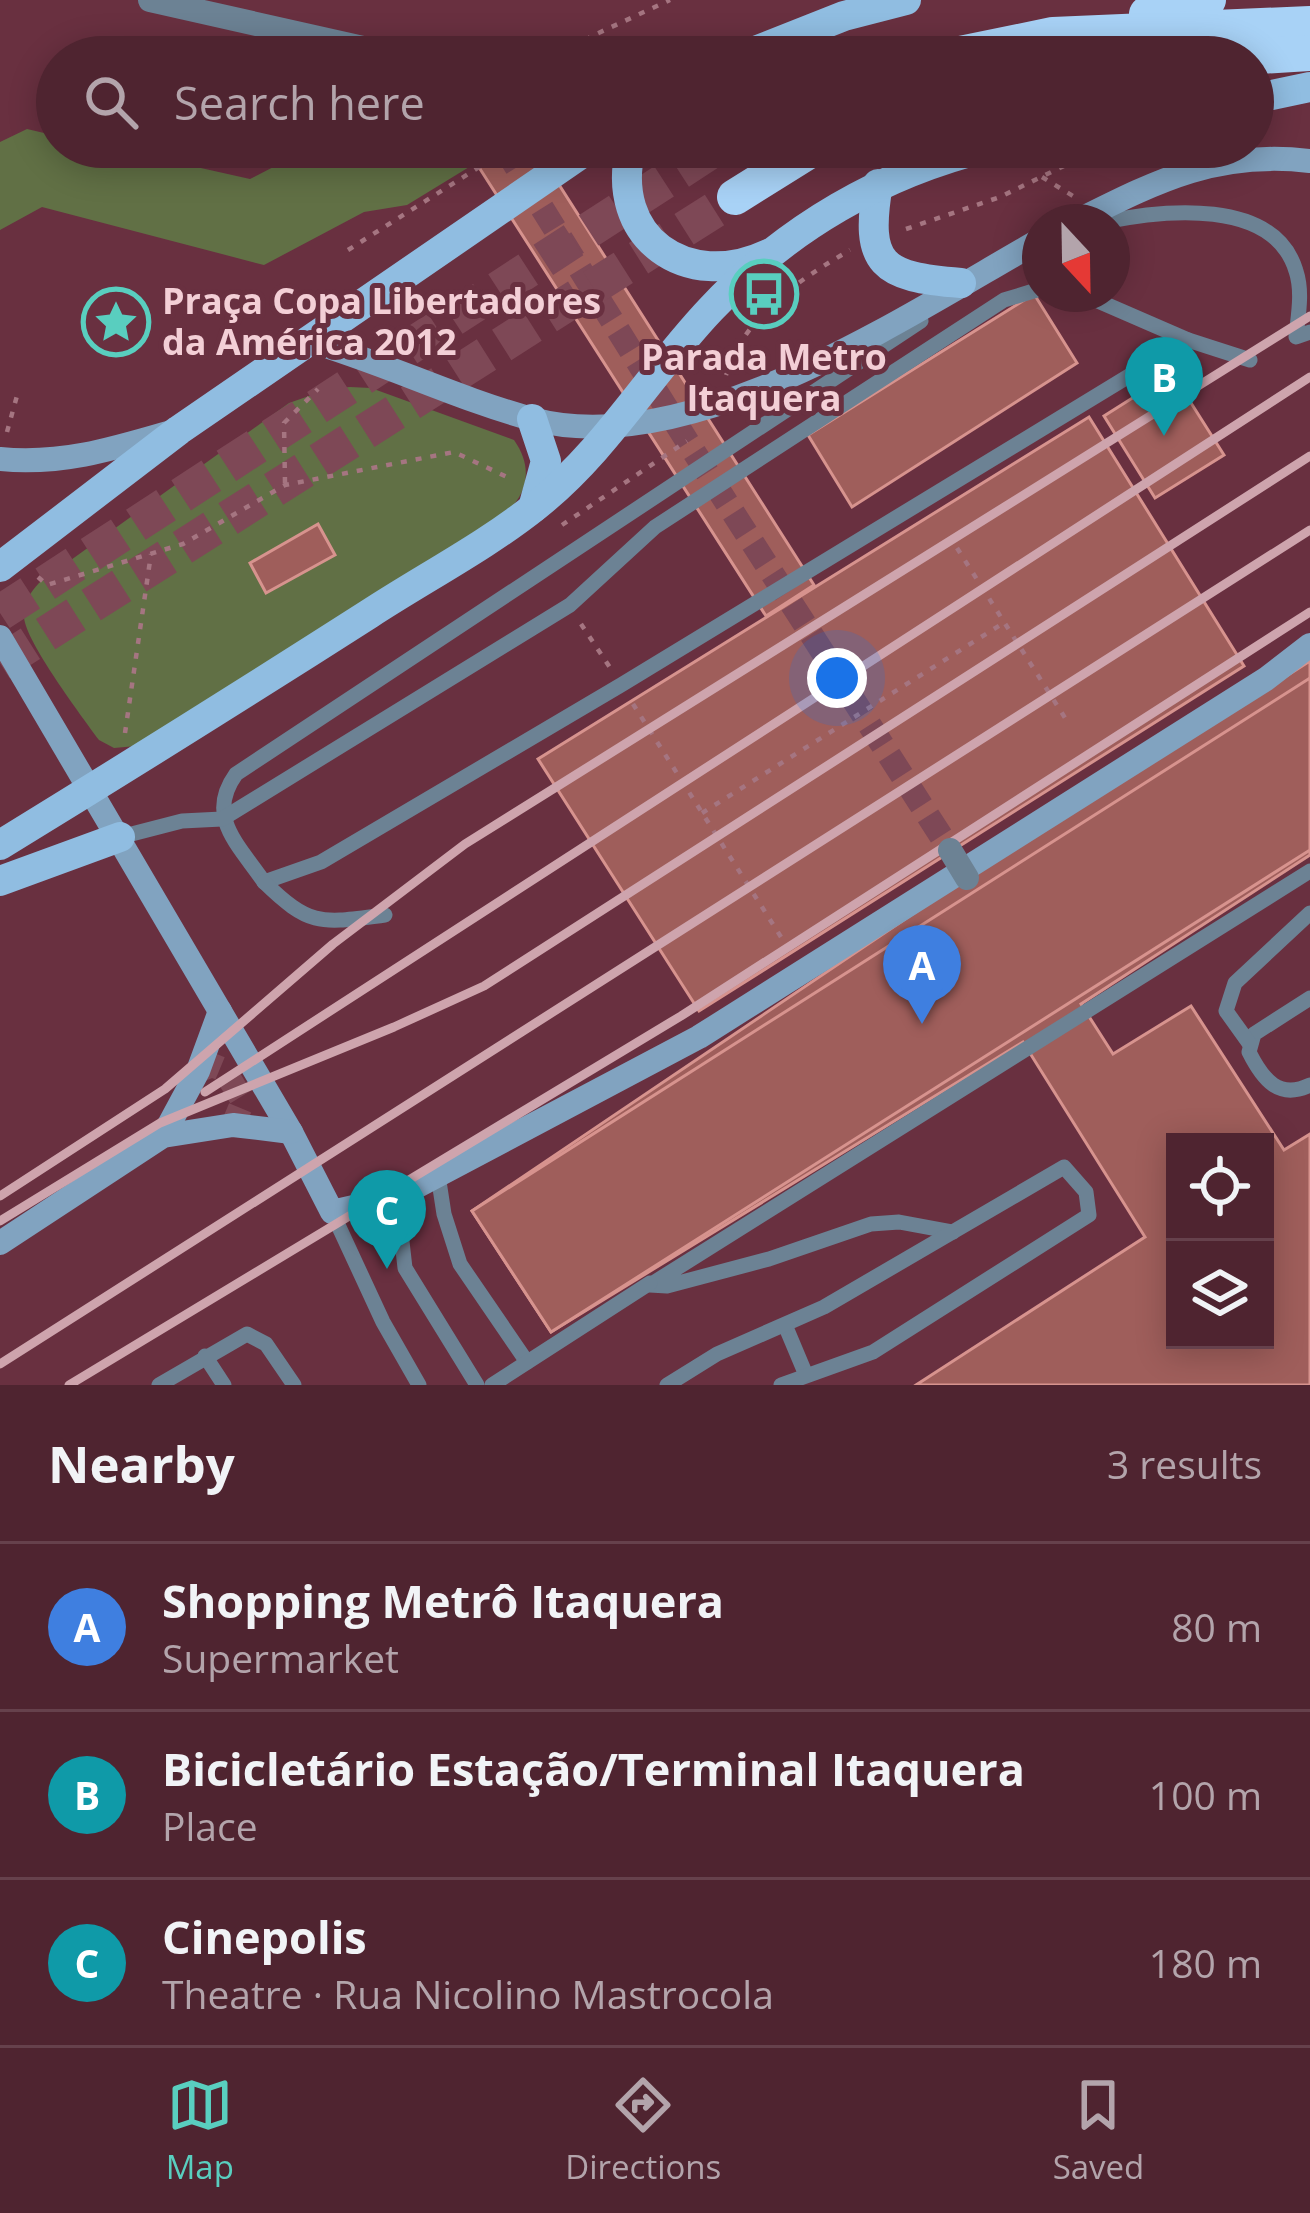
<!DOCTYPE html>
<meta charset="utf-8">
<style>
:root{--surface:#4f2430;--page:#59303c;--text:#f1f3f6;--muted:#b3a4ab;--line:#66414c;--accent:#59cebf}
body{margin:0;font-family:"Open Sans",sans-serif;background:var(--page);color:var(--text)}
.controls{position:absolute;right:36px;bottom:36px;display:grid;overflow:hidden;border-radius:0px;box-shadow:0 6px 30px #0003}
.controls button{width:108px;height:108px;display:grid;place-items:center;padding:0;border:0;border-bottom:3px solid var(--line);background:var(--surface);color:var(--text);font:60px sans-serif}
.compass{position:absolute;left:1022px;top:204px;width:108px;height:108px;border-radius:50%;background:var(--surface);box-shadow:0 6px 30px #0003;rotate:158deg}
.you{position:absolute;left:837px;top:678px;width:42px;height:42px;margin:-30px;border:9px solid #fff;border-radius:50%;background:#1a73e8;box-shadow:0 0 0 18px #1a73e833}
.badge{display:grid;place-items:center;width:78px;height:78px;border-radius:50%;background:var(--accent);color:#fff;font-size:39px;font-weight:700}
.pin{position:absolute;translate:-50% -99px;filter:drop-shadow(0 3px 6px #0008)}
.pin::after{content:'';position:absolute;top:63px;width:42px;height:36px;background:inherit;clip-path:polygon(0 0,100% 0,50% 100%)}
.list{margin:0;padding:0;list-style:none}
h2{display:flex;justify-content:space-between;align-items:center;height:156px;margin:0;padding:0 48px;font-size:51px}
h2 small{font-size:39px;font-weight:400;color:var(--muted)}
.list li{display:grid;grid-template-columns:78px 1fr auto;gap:36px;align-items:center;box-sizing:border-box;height:168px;padding:0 48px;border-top:3px solid var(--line)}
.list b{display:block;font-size:45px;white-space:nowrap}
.list p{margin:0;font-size:39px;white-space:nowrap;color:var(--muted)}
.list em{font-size:39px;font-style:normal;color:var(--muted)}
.icon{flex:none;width:66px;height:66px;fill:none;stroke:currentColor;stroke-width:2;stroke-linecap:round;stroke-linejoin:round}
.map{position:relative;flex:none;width:1310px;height:1385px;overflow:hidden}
.search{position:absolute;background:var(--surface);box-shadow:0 6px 30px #0003;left:36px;right:36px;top:36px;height:132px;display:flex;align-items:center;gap:30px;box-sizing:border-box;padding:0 42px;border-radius:66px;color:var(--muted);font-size:45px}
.sheet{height:660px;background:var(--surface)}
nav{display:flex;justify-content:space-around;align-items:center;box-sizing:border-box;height:168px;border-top:3px solid var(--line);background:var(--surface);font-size:33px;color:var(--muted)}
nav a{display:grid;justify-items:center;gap:6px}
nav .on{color:var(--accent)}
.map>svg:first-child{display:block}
.green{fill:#617045}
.building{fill:#9f5e5b;stroke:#d7938e;stroke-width:3;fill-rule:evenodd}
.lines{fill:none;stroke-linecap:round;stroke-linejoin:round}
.street-tunnel{stroke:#7e4856;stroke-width:24;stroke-dasharray:24 12;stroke-linecap:butt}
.secondary-tunnel{stroke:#7e4856;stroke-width:24;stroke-dasharray:24 12;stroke-linecap:butt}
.highway-tunnel{stroke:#7e4856;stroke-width:36;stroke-dasharray:36 18;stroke-linecap:butt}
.path{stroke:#a57581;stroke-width:4.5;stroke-dasharray:6 9;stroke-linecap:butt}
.lane{stroke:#6c8294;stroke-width:15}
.street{stroke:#6c8294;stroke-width:24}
.secondary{stroke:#81a3c0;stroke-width:24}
.primary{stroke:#90bde1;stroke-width:30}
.highway{stroke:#a8d2f6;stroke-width:36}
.rail{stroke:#cea4ad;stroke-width:9}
.street-bridge{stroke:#6c8294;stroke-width:24}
.labels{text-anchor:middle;stroke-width:10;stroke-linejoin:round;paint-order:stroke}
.poi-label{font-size:36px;font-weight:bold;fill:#f3cfd6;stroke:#693040;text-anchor:start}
</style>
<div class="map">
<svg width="1310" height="1385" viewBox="0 0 1310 1385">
<rect width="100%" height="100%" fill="#693040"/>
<g class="green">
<path d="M27 129 57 136V147H107L250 179 312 147H470L479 161 407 205 364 212 264 265 42 207 0 230V142Z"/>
<path d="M350 387 371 388 514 440C531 464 530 489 509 510L136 746 114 748 99 740C83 718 25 641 24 617 23 603 30 593 39 583L289 403 329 389Z"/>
</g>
<g class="building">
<path d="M466 147H535L814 585 766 616Z"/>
<path d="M1034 294 1077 363 852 507 808 435Z"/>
<path d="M1172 373 1224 455 1155 498 1104 416Z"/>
<path d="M1089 417 1244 666 699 1011 538 759Z"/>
<path d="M318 524 335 555 266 593 250 563Z"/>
<path d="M1310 661V855L1081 1004 1113 1054 1191 1006 1284 1150 1310 1134V1385H916L1145 1237 1023 1042 551 1332 472 1211 932 901ZM1175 1142H1265V1340H1175Z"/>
<path d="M1310 678V850L551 1332 472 1211Z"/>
</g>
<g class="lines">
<path class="street-tunnel" d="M504 147 687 441 950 850"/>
<path class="secondary-tunnel" d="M198 1071 212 1065 224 1070 243 1101 233 1125"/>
<g class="highway-tunnel">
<path d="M0 613 717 147"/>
<path d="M0 663 735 197"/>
</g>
<g class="path">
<path d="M560 57 592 36 670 0"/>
<path d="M1042 177 1073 196"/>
<path d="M906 229 1000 197 1076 160 1142 147"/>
<path d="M348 250 506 150"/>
<path d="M726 375C745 315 799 280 850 250"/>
<path d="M7 432 18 392"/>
<path d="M285 483 284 423 318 389"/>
<path d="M562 525 687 441"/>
<path d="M957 548 1067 721"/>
<path d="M38 577 47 585 183 544 285 485 454 452 509 478"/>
<path d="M581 624 611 669"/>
<path d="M633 704 788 948"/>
<path d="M125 733 151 554"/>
<path d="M702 813 1005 622"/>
</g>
<g class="lane">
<path d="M1104 222C1162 210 1274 197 1296 271 1303 292 1298 316 1296 337L1310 332"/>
<path d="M1082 294 1188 340"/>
<path d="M921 321 236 774C205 817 239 845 264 882L321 862 621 685 1188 340 1250 360"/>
<path d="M120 837 182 821 222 819 570 605 655 527 1004 300 1040 289"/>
<path d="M264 882C311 928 322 923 385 915"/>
<path d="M1310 998 1254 1034 1249 1052C1263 1080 1279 1100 1310 1085"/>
<path d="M1249 1043 1226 1011 1235 983 1310 913"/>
<path d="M438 1175 444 1214 460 1264 527 1362"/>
<path d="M397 1197 405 1268 477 1385"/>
<path d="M332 1212 383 1322 419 1385"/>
<path d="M953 1232 899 1222 871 1224 769 1259 667 1286 650 1285 1310 871"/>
<path d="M785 1325 806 1375"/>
<path d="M205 1356 224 1385"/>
<path d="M159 1385 247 1334 266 1344 294 1385"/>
<path d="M492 1385 650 1283"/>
<path d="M667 1385 717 1354 824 1307 1064 1167 1086 1192 1089 1215 873 1352 781 1385"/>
</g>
<path class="street" d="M150 0 403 57"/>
<g class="secondary">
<path d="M1075 222C1157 181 1216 150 1310 161"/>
<path d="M306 340C383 362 455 398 532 419 690 462 907 315 1040 240"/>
<path d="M0 459C61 465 113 449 171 432"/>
<path d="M0 637 291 1132 332 1212 397 1197 699 1037 1266 679 1310 645"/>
<path d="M163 1136 198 1071 220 1011"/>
<path d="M0 1243 163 1136 233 1125 291 1132"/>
</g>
<g class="primary">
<path d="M740 57 844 16 906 0"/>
<path d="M1253 99 1310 87"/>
<path d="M631 147C608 238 687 292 768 254"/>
<path d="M878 184C864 265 882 277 961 283"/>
<path d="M532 419 546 461 533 508"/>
<path d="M0 567 179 430 591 147"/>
<path d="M0 845C124 769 247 692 369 614 424 578 486 546 537 505 606 450 651 372 711 309 787 228 882 173 989 147"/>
<path d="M0 881 120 837"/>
</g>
<g class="highway">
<path d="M1147 14 1208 0"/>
<path d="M946 57 1053 35 1310 24"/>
<path d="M1244 57 1310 53"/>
<path d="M717 147H718"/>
<path d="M735 197 815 147"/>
</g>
<g class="rail">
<path d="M205 1092 1310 377"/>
<path d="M0 1196 165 1089 333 944 465 844 1310 316"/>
<path d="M0 1221 160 1123 394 1027 484 986 1310 456"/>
<path d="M0 1364 1310 530"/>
<path d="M69 1385 681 1016 1310 612"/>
</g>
<path class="street-bridge" d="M950 850 967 878"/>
</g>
<defs>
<symbol id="bus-ring" viewBox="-11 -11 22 22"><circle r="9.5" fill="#693040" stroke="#59cebf" stroke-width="1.5"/><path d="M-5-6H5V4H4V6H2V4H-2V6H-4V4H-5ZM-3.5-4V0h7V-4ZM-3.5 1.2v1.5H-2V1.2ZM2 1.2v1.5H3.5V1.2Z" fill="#59cebf"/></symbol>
<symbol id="sight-ring" viewBox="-11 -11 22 22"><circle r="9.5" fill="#693040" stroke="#59cebf" stroke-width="1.5"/><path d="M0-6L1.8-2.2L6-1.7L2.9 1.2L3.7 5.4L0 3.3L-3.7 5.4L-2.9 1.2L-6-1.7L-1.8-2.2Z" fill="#59cebf"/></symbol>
</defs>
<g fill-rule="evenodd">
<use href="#bus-ring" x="726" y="256" width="76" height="76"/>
<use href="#sight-ring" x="78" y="284" width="76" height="76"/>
</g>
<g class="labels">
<g class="poi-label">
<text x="162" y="314">Praça Copa Libertadores<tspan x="162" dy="41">da América 2012</tspan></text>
<text x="764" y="370" text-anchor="middle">Parada Metro<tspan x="764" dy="41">Itaquera</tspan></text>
</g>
</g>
</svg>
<div class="controls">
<button><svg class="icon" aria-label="locate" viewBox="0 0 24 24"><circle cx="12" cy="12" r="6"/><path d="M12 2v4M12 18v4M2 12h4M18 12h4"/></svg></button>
<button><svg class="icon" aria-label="layers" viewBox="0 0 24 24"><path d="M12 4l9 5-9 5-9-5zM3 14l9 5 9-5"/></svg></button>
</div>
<svg class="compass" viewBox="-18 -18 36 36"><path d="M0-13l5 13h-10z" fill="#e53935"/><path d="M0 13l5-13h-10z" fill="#b3a4ab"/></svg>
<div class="you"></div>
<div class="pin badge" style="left:922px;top:1024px;background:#3f7fe0">A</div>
<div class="pin badge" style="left:1164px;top:436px;background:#0f9aa8">B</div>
<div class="pin badge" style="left:387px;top:1269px;background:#0f9aa8">C</div>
<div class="search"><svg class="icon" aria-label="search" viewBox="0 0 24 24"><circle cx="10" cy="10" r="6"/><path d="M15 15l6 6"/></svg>Search here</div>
</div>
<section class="sheet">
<h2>Nearby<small>3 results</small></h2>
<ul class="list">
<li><span class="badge" style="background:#3f7fe0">A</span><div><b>Shopping Metrô Itaquera</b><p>Supermarket</p></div><em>80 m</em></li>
<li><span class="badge" style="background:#0f9aa8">B</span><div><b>Bicicletário Estação/Terminal Itaquera</b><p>Place</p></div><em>100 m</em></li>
<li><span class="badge" style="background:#0f9aa8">C</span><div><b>Cinepolis</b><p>Theatre · Rua Nicolino Mastrocola</p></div><em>180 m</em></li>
</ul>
</section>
<nav>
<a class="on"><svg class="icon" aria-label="map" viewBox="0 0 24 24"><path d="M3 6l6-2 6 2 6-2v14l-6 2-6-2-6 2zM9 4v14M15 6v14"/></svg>Map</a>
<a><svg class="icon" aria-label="directions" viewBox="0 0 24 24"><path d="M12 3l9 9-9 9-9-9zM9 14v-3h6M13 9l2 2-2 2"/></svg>Directions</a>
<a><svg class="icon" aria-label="saved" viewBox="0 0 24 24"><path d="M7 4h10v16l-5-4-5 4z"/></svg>Saved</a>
</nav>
